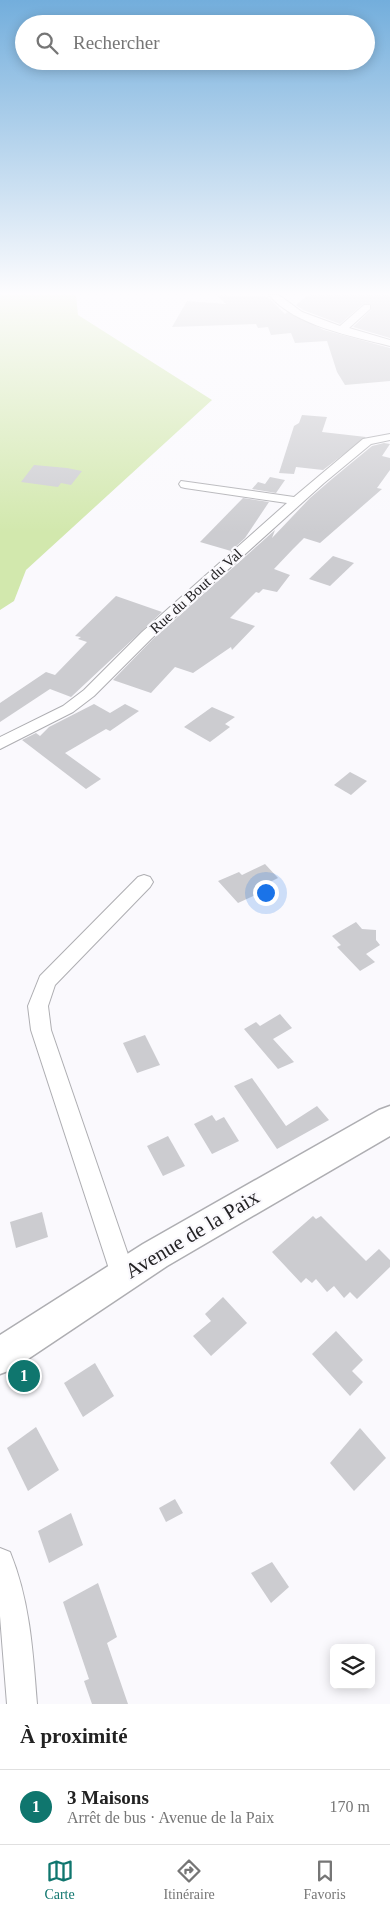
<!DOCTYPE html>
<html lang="fr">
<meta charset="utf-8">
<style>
:root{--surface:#fff;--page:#f2f2f2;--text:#222;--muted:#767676;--line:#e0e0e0;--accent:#0f766e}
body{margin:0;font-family:"Times New Roman",serif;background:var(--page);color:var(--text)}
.controls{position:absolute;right:15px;bottom:15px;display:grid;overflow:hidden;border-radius:8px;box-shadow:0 2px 12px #0003}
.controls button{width:45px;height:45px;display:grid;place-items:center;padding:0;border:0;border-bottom:1px solid var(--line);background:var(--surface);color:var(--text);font:25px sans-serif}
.you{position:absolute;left:265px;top:892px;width:18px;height:18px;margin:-12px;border:4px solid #fff;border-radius:50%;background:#1a73e8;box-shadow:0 0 0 8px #1a73e833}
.badge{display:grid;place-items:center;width:32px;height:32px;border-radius:50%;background:var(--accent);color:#fff;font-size:16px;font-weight:700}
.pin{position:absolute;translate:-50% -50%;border:2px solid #fff;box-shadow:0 1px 5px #0006}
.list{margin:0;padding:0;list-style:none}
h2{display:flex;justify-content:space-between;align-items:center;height:65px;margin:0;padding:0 20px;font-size:21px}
h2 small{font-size:16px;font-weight:400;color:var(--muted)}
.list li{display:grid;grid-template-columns:32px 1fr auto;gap:15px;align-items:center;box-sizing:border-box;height:75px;padding:0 20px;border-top:1px solid var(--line)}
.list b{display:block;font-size:19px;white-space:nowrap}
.list p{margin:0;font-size:16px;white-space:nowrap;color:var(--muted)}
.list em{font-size:16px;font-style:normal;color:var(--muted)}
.icon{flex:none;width:28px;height:28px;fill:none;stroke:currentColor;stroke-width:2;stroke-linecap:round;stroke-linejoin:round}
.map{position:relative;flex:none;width:390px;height:1704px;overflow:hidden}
.search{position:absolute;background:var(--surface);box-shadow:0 2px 12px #0003;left:15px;right:15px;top:15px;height:55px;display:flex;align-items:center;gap:12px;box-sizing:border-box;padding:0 18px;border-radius:28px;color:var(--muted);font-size:19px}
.sheet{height:140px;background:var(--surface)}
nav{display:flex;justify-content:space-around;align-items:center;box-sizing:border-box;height:70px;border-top:1px solid var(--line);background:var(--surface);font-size:14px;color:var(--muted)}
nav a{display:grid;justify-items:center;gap:2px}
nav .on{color:var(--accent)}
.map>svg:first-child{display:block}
.green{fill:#d2e8ad}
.building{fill:#ccccd0}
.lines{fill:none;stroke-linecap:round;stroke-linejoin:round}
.minor-casing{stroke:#aeaeb2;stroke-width:2}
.secondary-casing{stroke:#aeaeb2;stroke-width:3}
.minor{fill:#fff;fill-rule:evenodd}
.secondary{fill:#fff;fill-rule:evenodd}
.labels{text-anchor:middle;stroke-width:4.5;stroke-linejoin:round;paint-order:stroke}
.far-street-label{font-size:15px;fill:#242325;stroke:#faf9fd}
.near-street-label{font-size:21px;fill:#242325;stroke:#faf9fd}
</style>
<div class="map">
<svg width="390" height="1704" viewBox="0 0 390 1704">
<rect width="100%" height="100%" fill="#faf9fd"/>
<path class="green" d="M0 295H76L78 315 212 400 26 570 14 601 0 610Z"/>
<g class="building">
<path d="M217 295 268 297 285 314 287 312 324 330 390 348V381L345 385 337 372 327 341 295 343 291 333 271 335 268 327 258 328 256 324 172 327 187 301 226 304Z"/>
<path d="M308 295H390V338L353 327 371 310V304H363L340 324 303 310 296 305Z"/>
<path d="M302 415 327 417 322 432 366 437 323 470 296 467 294 474 279 473 294 426 299 423Z"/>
<path d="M384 443 390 444 382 456 390 458V470L377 488 382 489 320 543 304 538 293 549 274 569 290 575 277 592 263 589 259 593 256 592 230 618 255 626 232 650 231 647 193 673 175 667 151 693 113 680 153 639 275 530 272 538 310 498 332 479 372 446Z"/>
<path d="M34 465 67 468 82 471 71 485 61 483 58 487 21 482Z"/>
<path d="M270 477 285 480 276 493 252 489 258 482 265 484Z"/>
<path d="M243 498 269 502 245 538 231 551 200 542Z"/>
<path d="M333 556 354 563 330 586 309 579Z"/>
<path d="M116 596 162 612 71 697 50 689 0 722V703L46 672 55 675 87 642 78 639 81 637 75 636Z"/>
<path d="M94 704 110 713 125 704 139 711 110 731 106 729 65 753 101 779 86 789 22 740 36 733 40 736 49 727Z"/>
<path d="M212 707 235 717 225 724 230 727 210 742 184 727Z"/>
<path d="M350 772 367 781 351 795 334 785Z"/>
<path d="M265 864 278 878 256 889 260 893 238 903 218 881 239 872 242 875Z"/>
<path d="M356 922 362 929 376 930V940L380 945 366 954 375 962 360 971 337 947 341 945 332 936Z"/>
<path d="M280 1014 292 1028 273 1039 294 1062 278 1069 244 1029 256 1022 260 1026Z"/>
<path d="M145 1035 160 1065 137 1073 123 1043Z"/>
<path d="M252 1078 286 1126 317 1106 329 1120 277 1149 234 1086Z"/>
<path d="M212 1115 216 1121 224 1117 239 1141 212 1154 194 1124Z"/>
<path d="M168 1136 185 1166 163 1176 147 1146Z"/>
<path d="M42 1212 48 1237 16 1248 10 1222Z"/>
<path d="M313 1216 316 1219 321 1216 366 1261 379 1249 390 1260V1267L357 1299 350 1292 344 1298 334 1286 327 1292 316 1279 312 1283 306 1278 301 1283 272 1252Z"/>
<path d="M223 1297 247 1323 211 1356 193 1336 211 1321 205 1314Z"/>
<path d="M336 1331 363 1360 352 1371 363 1382 350 1396 312 1354Z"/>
<path d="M95 1363 114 1396 83 1417 64 1383Z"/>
<path d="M36 1427 59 1470 28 1491 7 1448Z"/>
<path d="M360 1428 386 1458 354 1491 330 1463Z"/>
<path d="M175 1499 183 1513 166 1522 159 1508Z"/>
<path d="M71 1513 83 1545 49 1563 38 1531Z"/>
<path d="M272 1562 289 1587 271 1603 251 1573Z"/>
<path d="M98 1583 117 1637 107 1643 128 1704H92L84 1681 89 1679 63 1602Z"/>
</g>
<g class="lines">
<defs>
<g id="minor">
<path d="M269 295H279L302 312 340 326 364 305H370V309L349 328 390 340V346C352 336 295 326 269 295Z"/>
<path d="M390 434V440L371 444 324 483 152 638 94 696 73 712 0 749V737L63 706 84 690 142 632 287 503 185 488 181 487 179 484 181 481 294 497 363 439Z"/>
<path d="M144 875 150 877 153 882 150 887 55 985 48 1006 51 1030 135 1275 131 1283 123 1287 115 1283 111 1275 31 1030 28 1006 40 976 138 877Z"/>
<path d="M0 1548 10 1552C30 1601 33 1652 37 1704H7L0 1616Z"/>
</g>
<path id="secondary" d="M390 1106V1136L167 1266 13 1369 0 1374V1335L143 1244 379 1110Z"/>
</defs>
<use href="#minor" class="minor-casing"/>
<use href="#secondary" class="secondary-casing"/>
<use href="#minor" class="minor"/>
<use href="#secondary" class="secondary"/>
</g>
<linearGradient id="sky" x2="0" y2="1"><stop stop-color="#73aedc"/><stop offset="0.55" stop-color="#fdfcfe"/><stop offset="1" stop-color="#fdfcfe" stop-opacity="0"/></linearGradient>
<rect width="390" height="533" fill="url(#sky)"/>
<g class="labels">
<g class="far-street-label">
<text transform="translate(196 591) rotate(-42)" y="5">Rue du Bout du Val</text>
</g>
<g class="near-street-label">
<text transform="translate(192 1234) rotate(-31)" y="7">Avenue de la Paix</text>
</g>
</g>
</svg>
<div class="controls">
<button><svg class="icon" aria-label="layers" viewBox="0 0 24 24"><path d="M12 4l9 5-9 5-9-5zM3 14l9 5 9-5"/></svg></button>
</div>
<div class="you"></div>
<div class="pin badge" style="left:24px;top:1376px">1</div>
<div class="search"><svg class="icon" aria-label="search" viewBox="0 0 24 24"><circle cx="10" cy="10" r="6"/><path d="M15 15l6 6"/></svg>Rechercher</div>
</div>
<section class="sheet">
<h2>À proximité<small></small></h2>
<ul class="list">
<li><span class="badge">1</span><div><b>3 Maisons</b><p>Arrêt de bus · Avenue de la Paix</p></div><em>170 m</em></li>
</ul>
</section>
<nav>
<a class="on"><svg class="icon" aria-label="map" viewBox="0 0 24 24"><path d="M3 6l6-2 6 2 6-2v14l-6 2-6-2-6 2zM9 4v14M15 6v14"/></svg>Carte</a>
<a><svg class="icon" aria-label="directions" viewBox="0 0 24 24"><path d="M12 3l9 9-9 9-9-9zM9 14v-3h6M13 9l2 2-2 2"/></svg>Itinéraire</a>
<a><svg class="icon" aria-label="saved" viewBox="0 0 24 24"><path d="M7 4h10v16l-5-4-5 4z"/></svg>Favoris</a>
</nav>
